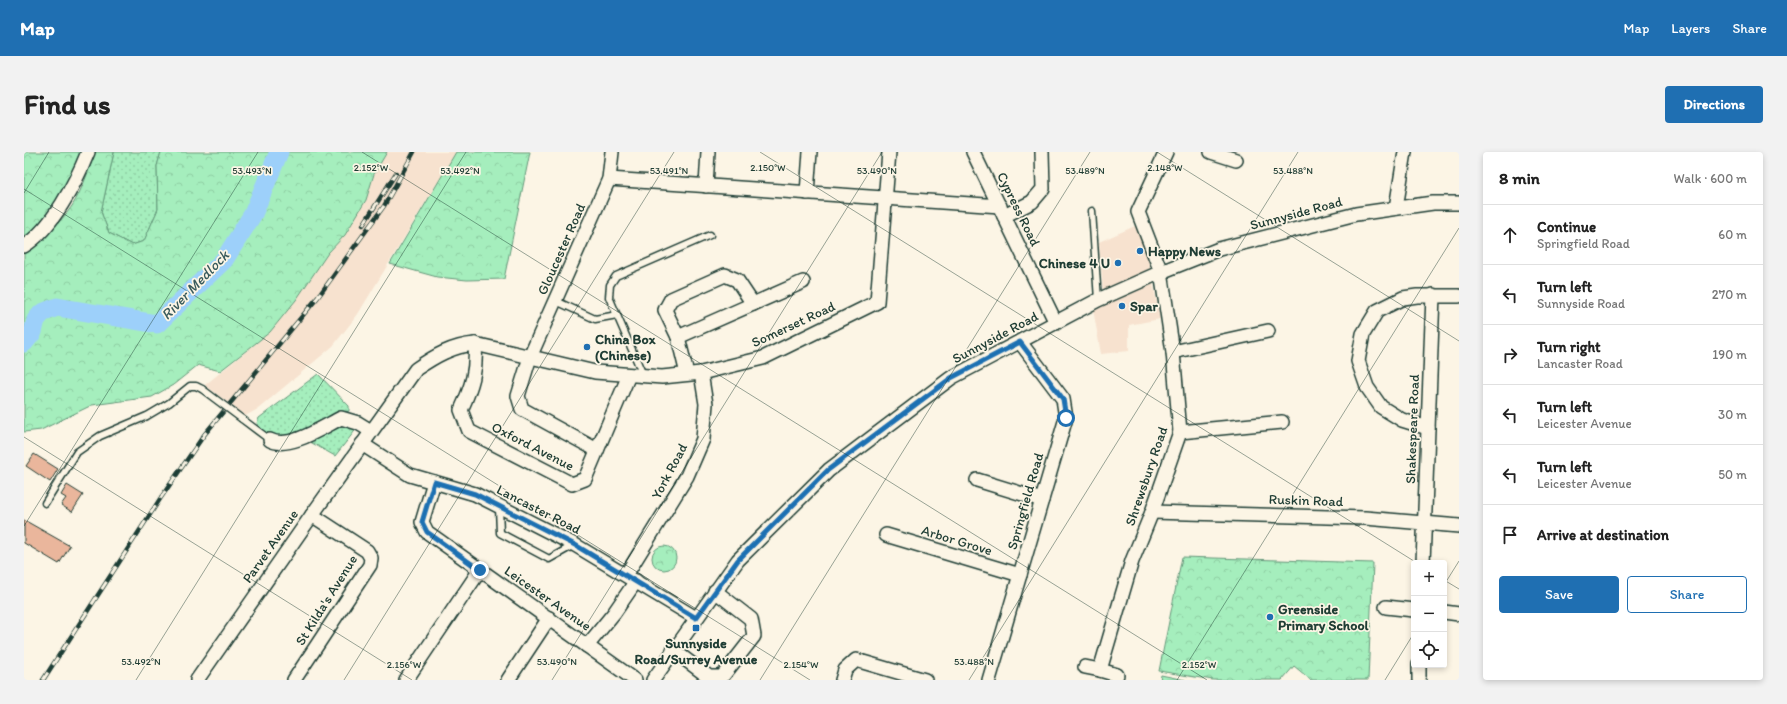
<!DOCTYPE html>
<meta charset="utf-8">
<style>
:root{--surface:#fff;--page:#f2f2f2;--text:#222;--muted:#767676;--line:#e0e0e0;--accent:#1f6fb2}
body{margin:0;font-family:Itim,sans-serif;background:var(--page);color:var(--text)}
.controls{position:absolute;right:12px;bottom:12px;display:grid;overflow:hidden;border-radius:4px;box-shadow:0 2px 6px #0003}
.controls button{width:36px;height:36px;display:grid;place-items:center;padding:0;border:0;border-bottom:1px solid var(--line);background:var(--surface);color:var(--text);font:20px sans-serif}
.stop{position:absolute;width:12px;height:12px;margin:-9px;border:3px solid #1f6fb2;border-radius:50%;background:#fff}
.stop.end{background:#1f6fb2;border-color:#fff;box-shadow:0 1px 4px #0008}
.list{margin:0;padding:0;list-style:none}
h2{display:flex;justify-content:space-between;align-items:center;height:52px;margin:0;padding:0 16px;font-size:17px}
h2 small{font-size:13px;font-weight:400;color:var(--muted)}
.list li{display:grid;grid-template-columns:26px 1fr auto;gap:12px;align-items:center;box-sizing:border-box;height:60px;padding:0 16px;border-top:1px solid var(--line)}
.list b{display:block;font-size:15px;white-space:nowrap}
.list p{margin:0;font-size:13px;white-space:nowrap;color:var(--muted)}
.list em{font-size:13px;font-style:normal;color:var(--muted)}
.actions{display:flex;gap:8px;padding:12px 16px}
.actions a{flex:1;padding:9px 0;border:1px solid var(--accent);border-radius:4px;text-align:center;font-size:14px;color:var(--accent)}
.actions .main{background:var(--accent);color:#fff}
.icon{flex:none;width:22px;height:22px;fill:none;stroke:currentColor;stroke-width:2;stroke-linecap:round;stroke-linejoin:round}
.map{position:relative;flex:none;width:1435px;height:528px;overflow:hidden;border-radius:4px}
header{display:flex;align-items:center;gap:24px;box-sizing:border-box;height:56px;padding:0 20px;background:var(--accent);color:#fff}
header strong{font-size:19px}
nav{display:flex;gap:22px;margin-inline-start:auto;font-size:14px}
.intro{display:flex;align-items:center;justify-content:space-between;box-sizing:border-box;height:96px;padding:0 24px}
h1{margin:0;font-size:28px}
.button{padding:10px 18px;border-radius:4px;background:var(--accent);color:#fff;font-size:14px;font-weight:700}
main{display:flex;gap:24px;padding:0 24px}
aside{flex:1;background:var(--surface);border-radius:4px;box-shadow:0 2px 6px #0003}
.map>svg:first-child{display:block}
.built{fill:#f7e2cf}
.grass{fill:url(#grass-dots);stroke:#629678}
.forest{fill:url(#forest-crowns);stroke:#629678}
.pitch{fill:#a5eebd;stroke:#629678}
.lines{fill:none;stroke-linecap:round;stroke-linejoin:round}
.river{stroke:#9dd0fa;stroke-width:19}
.building{fill:#eab69c;stroke:#1f3d34}
.service-casing{stroke:#1f3d34;stroke-width:9}
.minor-casing{stroke:#1f3d34;stroke-width:16}
.service{stroke:#fcf5e5;stroke-width:6}
.minor{stroke:#fcf5e5;stroke-width:13}
.rail-casing{stroke:#1f3d34;stroke-width:4.5}
.rail{stroke:#fcf5e5;stroke-width:3;stroke-dasharray:9;stroke-linecap:butt}
.service-bridge-casing{stroke:#1f3d34;stroke-width:9;stroke-linecap:butt}
.service-bridge{stroke:#fcf5e5;stroke-width:6}
.route{stroke:#1f6fb2;stroke-width:5}
.ticks{fill:none;stroke:#1f3d34;stroke-width:1;stroke-opacity:0.45}
.poi-dot{fill:#1f6fb2;stroke:#fcf5e5;stroke-width:1.5}
.labels{text-anchor:middle;stroke-width:3.5;stroke-linejoin:round;paint-order:stroke}
.street-label{font-size:14px;fill:#1f3d34;stroke:#fcf5e5}
.poi-label{font-size:14px;font-weight:bold;fill:#1f3d34;stroke:#fcf5e5;text-anchor:start}
.water-label{font-size:15px;font-style:italic;fill:#385a5c;stroke:#fcf5e5}
.ticks-label{font-size:10px;text-anchor:middle;fill:#1f3d34;stroke:#fcf5e5;stroke-width:3.5;stroke-linejoin:round;paint-order:stroke}
</style>
<header>
<strong>Map</strong>
<nav><a>Map</a><a>Layers</a><a>Share</a></nav>
</header>
<div class="intro"><h1>Find us</h1><a class="button">Directions</a></div>
<main>
<div class="map">
<svg width="1435" height="528" viewBox="0 0 1435 528">
<defs>
<pattern id="grass-dots" width="8" height="8" patternUnits="userSpaceOnUse"><rect width="8" height="8" fill="#a5eebd"/><path d="M2 2h.1M6 6h.1" fill="none" stroke="#8ecda3" stroke-width="1.8" stroke-linecap="round"/></pattern>
<pattern id="forest-crowns" width="20" height="18" patternUnits="userSpaceOnUse"><rect width="20" height="18" fill="#a5eebd"/><path d="M2 6a3 3 0 1 1 6 0M12 15a3 3 0 1 1 6 0" fill="none" stroke="#8ecda3"/></pattern>
</defs>
<rect width="100%" height="100%" fill="#fcf5e5"/>
<filter id="ink" filterUnits="userSpaceOnUse"><feTurbulence type="fractalNoise" baseFrequency=".025" numOctaves="2"/><feDisplacementMap in="SourceGraphic" scale="8" xChannelSelector="R" yChannelSelector="G"/><feConvolveMatrix kernelMatrix="1 2 1 2 8 2 1 2 1" color-interpolation-filters="sRGB"/></filter>
<g filter="url(#ink)">
<g class="built">
<path d="M363 0H432L334 162 309 194 234 257 221 264 181 233 246 180 272 148 304 101 321 83 342 48 350 22Z"/>
<path d="M1111 74 1122 96 1136 167 1105 173V199L1077 202 1069 157 1080 150 1075 90Z"/>
</g>
<g class="grass">
<path d="M90 0H137L133 14 134 57 120 89 108 93 85 81 77 60Z"/>
<path d="M294 222 325 254V259C312 262 299 267 287 273 281 277 272 285 265 286 255 287 237 282 233 271L235 266Z"/>
<path d="M316 271 334 275 311 304 281 287Z"/>
</g>
<g class="forest">
<path d="M0 0H59L29 59 0 90Z"/>
<path d="M71 0H90L77 60 85 81 108 93 120 89 134 57 133 14 137 0H363L350 22 342 48 321 83 304 101 272 148 246 180 196 219 174 213 149 233 128 245 68 253 17 278 0 280V101C15 91 38 69 48 54 58 38 65 18 71 0Z"/>
<path d="M432 0H506L480 127 443 128 413 125 366 112Z"/>
<circle cx="640" cy="406" r="12"/>
<path d="M1158 405 1349 411 1344 528H1287L1270 514 1258 528H1189L1135 519Z"/>
</g>
<path class="pitch" d="M1137 523 1161 528H1136Z"/>
<g class="lines">
<path class="river" d="M0 191 9 180 12 168 18 161 33 155 133 172 200 108 229 62 255 0"/>
</g>
<g class="building">
<path d="M10 302 34 317 26 330 2 314Z"/>
<path d="M43 333 59 343 48 360 37 353 42 346 37 343Z"/>
<path d="M0 368 46 394 35 412 0 391Z"/>
</g>
<g class="lines">
<defs>
<g id="service">
<path d="M1068 59 1074 148"/>
<path d="M532 149 571 167 593 163"/>
<path d="M619 223 585 145 586 133 592 124 686 83"/>
<path d="M218 267 246 288"/>
<path d="M21 351 53 300 76 284 123 264 145 251 166 234H172L178 237"/>
<path d="M475 355 476 381 525 407 550 393"/>
</g>
<g id="minor">
<path d="M949 0 1032 171"/>
<path d="M1187 0 1212 8"/>
<path d="M585 27 976 54"/>
<path d="M682 34 684 0"/>
<path d="M783 41 786 0"/>
<path d="M1372 56 1381 0"/>
<path d="M980 64 1008 50 1019 37 1018 0"/>
<path d="M0 94C28 77 52 30 64 0"/>
<path d="M654 185 779 130"/>
<path d="M451 192C453 218 448 234 437 258L445 279 548 332 561 327 605 223"/>
<path d="M1149 200 1244 179"/>
<path d="M663 222 654 185 641 158 647 147 701 123 713 128 729 152"/>
<path d="M1404 276 1378 268 1357 255 1343 235 1334 209 1339 182 1353 159 1379 146 1393 144H1435"/>
<path d="M1156 280 1258 270"/>
<path d="M246 288C265 298 299 275 317 266L334 271 347 279"/>
<path d="M338 292 386 323 451 342 551 393 672 466"/>
<path d="M573 298 498 257 494 244 506 205 585 27 588 0"/>
<path d="M953 328 1018 348"/>
<path d="M410 330 398 370 403 380 611 528"/>
<path d="M1128 360 1341 366 1435 374"/>
<path d="M862 383 996 423"/>
<path d="M1399 411 1409 143"/>
<path d="M602 423 663 324 679 287 682 252 677 221"/>
<path d="M1362 455 1390 458"/>
<path d="M1420 460 1435 462"/>
<path d="M563 494 590 461 612 429"/>
<path d="M649 498 685 525H698L730 484 727 467 691 439"/>
<path d="M1061 515 1076 518 1108 409 1128 360 1156 280 1149 200 1137 120 1114 60 1142 0"/>
<path d="M1076 518 1093 523"/>
<path d="M173 528 288 363 392 217C411 204 428 194 451 192L571 220 638 225 677 221 739 206 853 150 865 0"/>
<path d="M270 528 346 413 347 406 343 399 288 363"/>
<path d="M382 528 456 418"/>
<path d="M484 528 525 466"/>
<path d="M629 528 714 408 805 318 927 226 1074 148 1137 120 1195 97 1332 62 1409 51H1435"/>
<path d="M818 528 821 518 832 508 901 528"/>
<path d="M965 528 1042 266 1039 247 996 190"/>
<path d="M1395 528V513"/>
</g>
</defs>
<use href="#service" class="service-casing"/>
<use href="#minor" class="minor-casing"/>
<use href="#service" class="service"/>
<use href="#minor" class="minor"/>
<defs>
<g id="rail">
<path d="M339 73 372 21"/>
<path d="M19 528 136 347 180 283 294 145 360 54 390 0"/>
</g>
</defs>
<use href="#rail" class="rail-casing"/>
<use href="#rail" class="rail"/>
<defs>
<path id="service-bridge" d="M178 237 218 267"/>
</defs>
<use href="#service-bridge" class="service-bridge-casing"/>
<use href="#service-bridge" class="service-bridge"/>
</g>
</g>
<g class="lines" filter="url(#ink)">
<path class="route" d="M456 418 403 380 398 370 410 330 451 342 551 393 672 466 714 408 804 318 927 226 996 190 1039 247 1042 266"/>
</g>
<path class="ticks" d="M338 0 1183 528M736 0 1393 411M1133 0 1435 189M0 37 786 528M0 41 25 0M0 285 388 528M0 374 234 0M1420 428 1435 437M1420 433 1435 409M112 528 442 0M320 528 650 0M528 528 858 0M736 528 1066 0M945 528 1274 0M1153 528 1435 76M1361 528 1390 481"/>
<g class="poi-dot">
<circle cx="1116" cy="99" r="4"/>
<circle cx="1094" cy="111" r="4"/>
<circle cx="1098" cy="154" r="4"/>
<circle cx="563" cy="195" r="4"/>
<circle cx="1246" cy="465" r="4"/>
<rect x="668" y="472" width="8" height="8" rx="2"/>
</g>
<g class="labels">
<g class="street-label">
<text transform="translate(995 57) rotate(64)" y="5">Cypress Road</text>
<text transform="translate(1272 61) rotate(-15)" y="5">Sunnyside Road</text>
<text transform="translate(537 97) rotate(-66)" y="5">Gloucester Road</text>
<text transform="translate(769 172) rotate(-25)" y="5">Somerset Road</text>
<text transform="translate(971 185) rotate(-28)" y="5">Sunnyside Road</text>
<text transform="translate(1388 277) rotate(-88)" y="5">Shakespeare Road</text>
<text transform="translate(509 294) rotate(27)" y="5">Oxford Avenue</text>
<text transform="translate(645 319) rotate(-62)" y="5">York Road</text>
<text transform="translate(1122 324) rotate(-71)" y="5">Shrewsbury Road</text>
<text transform="translate(1282 348) rotate(2)" y="5">Ruskin Road</text>
<text transform="translate(1001 349) rotate(-74)" y="5">Springfield Road</text>
<text transform="translate(515 357) rotate(27)" y="5">Lancaster Road</text>
<text transform="translate(933 388) rotate(17)" y="5">Arbor Grove</text>
<text transform="translate(246 394) rotate(-55)" y="5">Parvet Avenue</text>
<text transform="translate(524 446) rotate(35)" y="5">Leicester Avenue</text>
<text transform="translate(302 448) rotate(-58)" y="5">St Kilda's Avenue</text>
</g>
<g class="poi-label">
<text x="1124" y="104">Happy News</text>
<text x="1086" y="116" text-anchor="end">Chinese 4 U</text>
<text x="1106" y="159">Spar</text>
<text x="571" y="192">China Box<tspan x="571" dy="16">(Chinese)</tspan></text>
<text x="1254" y="462">Greenside<tspan x="1254" dy="16">Primary School</tspan></text>
<text x="672" y="496" text-anchor="middle">Sunnyside<tspan x="672" dy="16">Road/Surrey Avenue</tspan></text>
</g>
<g class="water-label">
<text transform="translate(171 133) rotate(-46)" y="5">River Medlock</text>
</g>
</g>
<g class="ticks-label">
<text x="744" y="19">2.150°W</text>
<text x="347" y="19">2.152°W</text>
<text x="1141" y="19">2.148°W</text>
<text x="228" y="22">53.493°N</text>
<text x="436" y="22">53.492°N</text>
<text x="645" y="22">53.491°N</text>
<text x="853" y="22">53.490°N</text>
<text x="1061" y="22">53.489°N</text>
<text x="1269" y="22">53.488°N</text>
<text x="117" y="513">53.492°N</text>
<text x="533" y="513">53.490°N</text>
<text x="950" y="513">53.488°N</text>
<text x="380" y="516">2.156°W</text>
<text x="777" y="516">2.154°W</text>
<text x="1175" y="516">2.152°W</text>
</g>
</svg>
<div class="controls">
<button>+</button>
<button>−</button>
<button><svg class="icon" aria-label="locate" viewBox="0 0 24 24"><circle cx="12" cy="12" r="6"/><path d="M12 2v4M12 18v4M2 12h4M18 12h4"/></svg></button>
</div>
<div class="stop" style="left:1042px;top:266px"></div>
<div class="stop end" style="left:456px;top:418px"></div>
</div>
<aside>
<h2>8 min<small>Walk · 600 m</small></h2>
<ul class="list">
<li><svg class="icon" aria-label="ahead" viewBox="0 0 24 24"><path d="M12 20V5M6 11l6-6 6 6"/></svg><div><b>Continue</b><p>Springfield Road</p></div><em>60 m</em></li>
<li><svg class="icon" aria-label="left" viewBox="0 0 24 24"><path d="M17 20v-9H6M10 6l-5 5 5 5"/></svg><div><b>Turn left</b><p>Sunnyside Road</p></div><em>270 m</em></li>
<li><svg class="icon" aria-label="right" viewBox="0 0 24 24"><path d="M7 20v-9h11M14 6l5 5-5 5"/></svg><div><b>Turn right</b><p>Lancaster Road</p></div><em>190 m</em></li>
<li><svg class="icon" aria-label="left" viewBox="0 0 24 24"><path d="M17 20v-9H6M10 6l-5 5 5 5"/></svg><div><b>Turn left</b><p>Leicester Avenue</p></div><em>30 m</em></li>
<li><svg class="icon" aria-label="left" viewBox="0 0 24 24"><path d="M17 20v-9H6M10 6l-5 5 5 5"/></svg><div><b>Turn left</b><p>Leicester Avenue</p></div><em>50 m</em></li>
<li><svg class="icon" aria-label="arrive" viewBox="0 0 24 24"><path d="M6 21V4h12l-3 4 3 4H6"/></svg><div><b>Arrive at destination</b></div></li>
</ul>
<div class="actions"><a class="main">Save</a><a>Share</a></div>
</aside>
</main>
